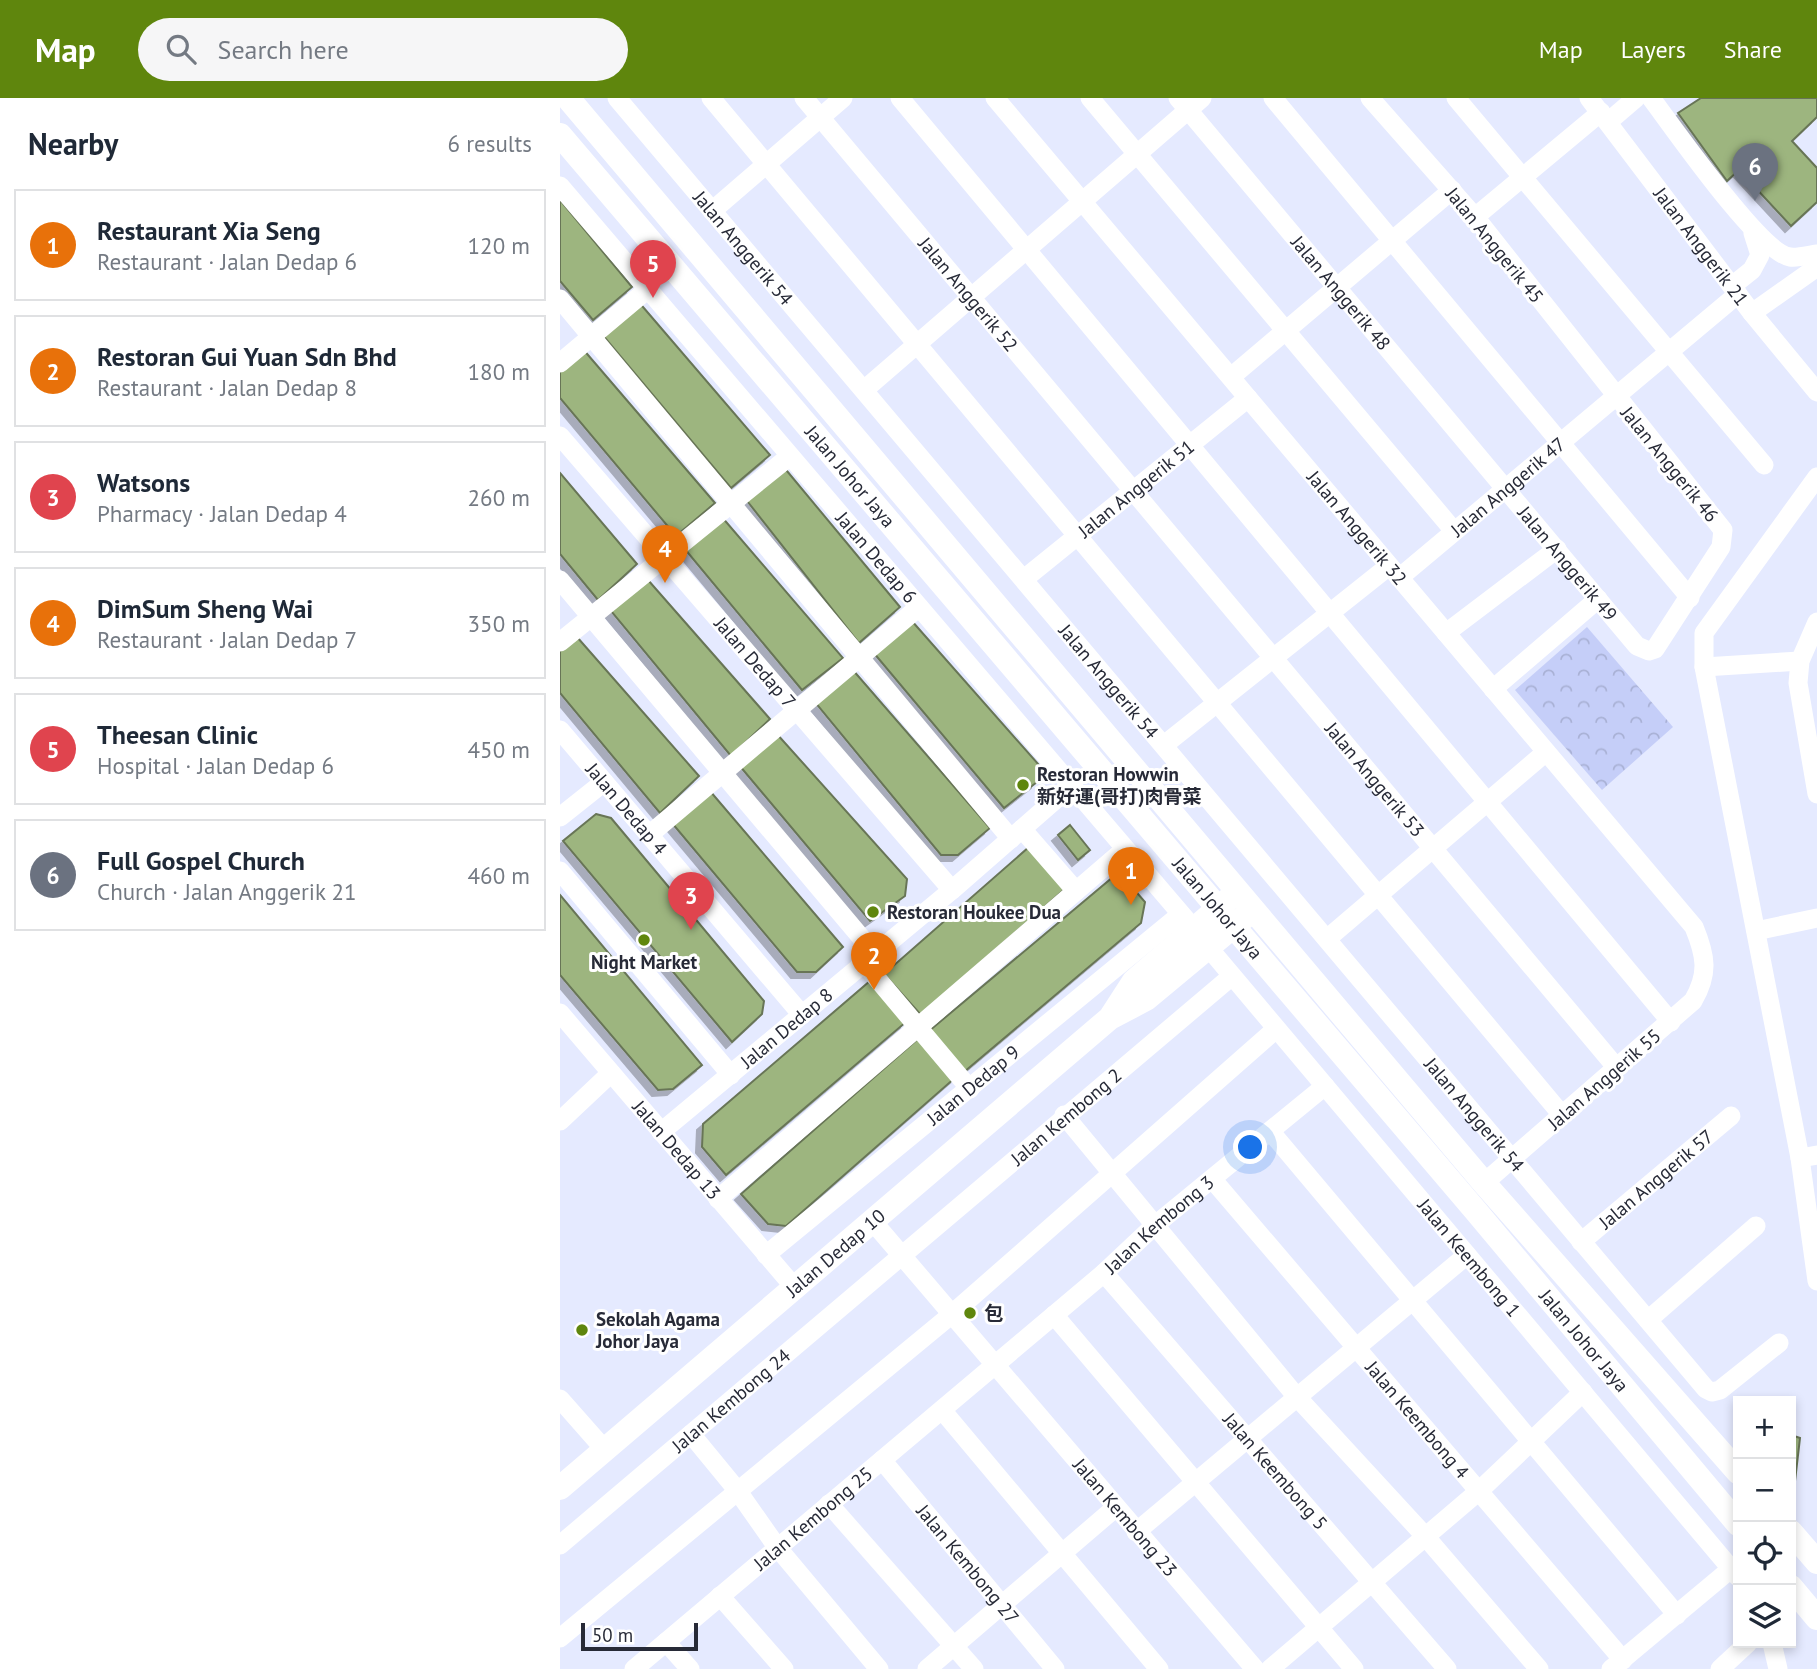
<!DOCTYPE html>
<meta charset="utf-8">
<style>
:root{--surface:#fff;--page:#f6f6f7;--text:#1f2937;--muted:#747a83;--line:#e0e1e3;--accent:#5f860d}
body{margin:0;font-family:"PT Sans","Noto Sans SC",sans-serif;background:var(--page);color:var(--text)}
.controls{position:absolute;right:21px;bottom:21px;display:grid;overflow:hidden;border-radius:0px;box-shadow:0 4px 10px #0003}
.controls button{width:63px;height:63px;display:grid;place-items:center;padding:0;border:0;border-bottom:2px solid var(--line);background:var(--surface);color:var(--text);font:35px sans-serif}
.scale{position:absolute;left:21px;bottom:18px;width:117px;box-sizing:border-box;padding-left:7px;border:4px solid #272a37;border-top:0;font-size:19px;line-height:24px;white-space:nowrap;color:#272a37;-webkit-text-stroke:5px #fff;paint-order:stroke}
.you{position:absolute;left:691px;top:1050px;width:24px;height:24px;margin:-18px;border:5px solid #fff;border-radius:50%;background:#1a73e8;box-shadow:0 0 0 10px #1a73e833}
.badge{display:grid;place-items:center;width:46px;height:46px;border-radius:50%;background:var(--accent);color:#fff;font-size:23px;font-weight:700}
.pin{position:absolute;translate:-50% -58px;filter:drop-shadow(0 2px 4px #0008)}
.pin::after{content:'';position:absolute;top:37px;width:24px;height:21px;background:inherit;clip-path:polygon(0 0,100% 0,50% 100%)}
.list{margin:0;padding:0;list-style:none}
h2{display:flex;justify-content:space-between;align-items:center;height:91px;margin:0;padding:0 28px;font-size:30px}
h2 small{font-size:23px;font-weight:400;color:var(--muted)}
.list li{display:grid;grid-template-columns:46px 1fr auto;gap:21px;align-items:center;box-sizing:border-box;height:112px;margin:0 14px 14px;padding:0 14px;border:2px solid var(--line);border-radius:0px}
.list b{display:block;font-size:26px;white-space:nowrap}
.list p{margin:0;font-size:23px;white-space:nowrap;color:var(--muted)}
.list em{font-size:23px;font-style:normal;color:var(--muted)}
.icon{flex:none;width:38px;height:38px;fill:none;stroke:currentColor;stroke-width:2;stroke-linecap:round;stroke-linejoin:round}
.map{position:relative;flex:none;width:1257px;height:1571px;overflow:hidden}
header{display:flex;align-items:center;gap:42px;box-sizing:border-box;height:98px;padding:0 35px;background:var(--accent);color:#fff}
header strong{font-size:33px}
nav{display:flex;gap:38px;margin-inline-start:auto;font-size:24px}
.search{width:490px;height:63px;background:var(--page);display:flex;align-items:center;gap:18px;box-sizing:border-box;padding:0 24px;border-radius:38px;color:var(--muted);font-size:26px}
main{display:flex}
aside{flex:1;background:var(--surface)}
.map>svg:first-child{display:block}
.park{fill:url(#park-crowns)}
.building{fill:#9db57f;stroke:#687557;stroke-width:2;filter:url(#shadow)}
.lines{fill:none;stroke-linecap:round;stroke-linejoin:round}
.minor{stroke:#fff;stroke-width:19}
.major{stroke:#fff;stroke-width:24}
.poi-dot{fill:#5f860d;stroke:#fff;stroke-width:2.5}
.labels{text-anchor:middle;stroke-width:6;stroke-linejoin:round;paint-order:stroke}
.street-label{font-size:19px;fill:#272a37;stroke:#fff}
.poi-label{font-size:19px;font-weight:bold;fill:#272a37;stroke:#fff;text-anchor:start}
</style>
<header>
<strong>Map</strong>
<div class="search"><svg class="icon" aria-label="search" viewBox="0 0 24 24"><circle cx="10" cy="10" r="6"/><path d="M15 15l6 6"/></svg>Search here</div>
<nav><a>Map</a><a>Layers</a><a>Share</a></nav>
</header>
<main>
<aside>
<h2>Nearby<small>6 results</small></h2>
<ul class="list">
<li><span class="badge" style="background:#e8710a">1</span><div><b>Restaurant Xia Seng</b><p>Restaurant · Jalan Dedap 6</p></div><em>120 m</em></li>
<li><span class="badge" style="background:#e8710a">2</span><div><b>Restoran Gui Yuan Sdn Bhd</b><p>Restaurant · Jalan Dedap 8</p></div><em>180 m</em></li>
<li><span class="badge" style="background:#e0444e">3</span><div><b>Watsons</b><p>Pharmacy · Jalan Dedap 4</p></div><em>260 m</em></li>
<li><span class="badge" style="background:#e8710a">4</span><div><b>DimSum Sheng Wai</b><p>Restaurant · Jalan Dedap 7</p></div><em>350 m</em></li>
<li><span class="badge" style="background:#e0444e">5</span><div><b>Theesan Clinic</b><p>Hospital · Jalan Dedap 6</p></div><em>450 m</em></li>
<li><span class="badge" style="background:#6b7280">6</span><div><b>Full Gospel Church</b><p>Church · Jalan Anggerik 21</p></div><em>460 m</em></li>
</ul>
</aside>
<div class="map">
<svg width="1257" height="1571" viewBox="0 0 1257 1571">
<defs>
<pattern id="park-crowns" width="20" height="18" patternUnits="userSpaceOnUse" patternTransform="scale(1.75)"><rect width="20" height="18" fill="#c5cef8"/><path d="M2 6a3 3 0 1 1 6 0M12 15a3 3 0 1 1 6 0" fill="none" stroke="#a9b1d5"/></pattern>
<filter id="shadow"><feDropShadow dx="-6" dy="6" stdDeviation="0" flood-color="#0004"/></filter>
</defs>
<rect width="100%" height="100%" fill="#e5eaff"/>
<path class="park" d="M1027 529 1113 629 1042 692 955 592Z"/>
<g class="building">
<path d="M1141 0H1257V19L1232 43 1257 70V104L1231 128 1179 72 1167 83 1118 15Z"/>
<path d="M0 102 72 189 33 222 0 183Z"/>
<path d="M77 202 210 357 171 390 40 234Z"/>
<path d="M22 250 155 405 116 438 0 300V269Z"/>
<path d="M222 367 340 509 299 545 184 399Z"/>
<path d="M0 375 77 466 38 502 0 456Z"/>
<path d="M161 418 283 560 242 592 124 450Z"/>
<path d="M88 482 210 621 171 658 51 513Z"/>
<path d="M351 522 479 667 477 684 444 710 313 554Z"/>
<path d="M17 539 139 678 100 715 0 595V553Z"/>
<path d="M292 571 430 730 398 757H381L254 603Z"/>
<path d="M216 635 347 781 345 798 310 823 179 667Z"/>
<path d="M150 693 283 849 256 874H237L112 725Z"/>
<path d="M36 716 51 720 204 903 202 916 172 944 3 743Z"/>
<path d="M510 727 530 752 518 762 498 737Z"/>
<path d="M469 749 506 790 361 917 324 876Z"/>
<path d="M559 774 585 804 581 825 404 974 369 933Z"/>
<path d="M0 797 142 967 113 991 98 992 0 877Z"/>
<path d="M310 883 346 924 166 1077 142 1049 143 1026Z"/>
<path d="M360 939 396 979 226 1128 208 1126 181 1096Z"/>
<path d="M1231 1337 1240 1340 1232 1409 1231 1408Z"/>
</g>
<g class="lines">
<g class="minor">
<path id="s1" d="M57 0 1146 1291 1152 1294 1160 1292 1219 1245"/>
<path d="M151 0 1002 1017"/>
<path id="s2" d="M244 0 1056 969"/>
<path d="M340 0 1111 924"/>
<path id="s3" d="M435 0 1134 829C1146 858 1149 876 1133 903L924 1085"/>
<path d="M530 0 894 433"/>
<path id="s4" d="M618 0 1077 548 1089 553 1095 551 1161 449 1163 432 915 119 810 0"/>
<path d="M713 0 1130 500"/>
<path d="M896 0 1204 367"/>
<path id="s5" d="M1029 0 1192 215 1257 294"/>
<path d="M1091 0C1113 29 1200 155 1230 159 1238 160 1249 157 1257 156"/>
<path d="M1048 24 1076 0"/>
<path id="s6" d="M0 88 634 831"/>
<path d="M152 113 283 0"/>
<path d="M915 119 1041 14"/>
<path d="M1172 188 1192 172 1200 157 1193 135"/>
<path d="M0 201 451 741"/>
<path d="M1192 215 1257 169"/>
<path d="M0 265 88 191"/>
<path d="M671 279 892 92"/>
<path d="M304 292 642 0"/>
<path id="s7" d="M0 338 392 792"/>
<path d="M1257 379 1144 535V569L1240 1060 1257 1183"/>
<path id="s8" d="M839 480 1178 196"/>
<path id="s9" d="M464 481 688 300"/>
<path d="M0 482 315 856"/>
<path d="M1257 524 1240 563 1238 585 1257 696"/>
<path d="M886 535 997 451"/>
<path d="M0 544 230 358"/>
<path d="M1144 569 1240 563"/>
<path d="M933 591 1038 501"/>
<path id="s10" d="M0 632 242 917"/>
<path d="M604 647 829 468"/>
<path d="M0 719 44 684"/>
<path d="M462 731 516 793"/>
<path d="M89 737 359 509"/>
<path d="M0 773 171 977"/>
<path d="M1196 833 1257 820"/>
<path d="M768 840 986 654"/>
<path id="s11" d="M648 849 1178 1479"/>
<path d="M304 865 410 991"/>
<path id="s12" d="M0 915 235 1190"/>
<path d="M504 1017 736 1298 865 1438 979 1571"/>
<path d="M0 1023 51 975"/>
<path id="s13" d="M101 1034 392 792 511 688"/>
<path d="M711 1034 1117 1517"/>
<path d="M1240 1060 1257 1057"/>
<path id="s14" d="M653 1082 1063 1562"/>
<path d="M158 1101 565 751"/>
<path id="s15" d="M314 1125 695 1571"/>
<path id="s16" d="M1021 1144 1171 1018"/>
<path id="s17" d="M206 1157 621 816"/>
<path id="s18" d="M544 1175 887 1571"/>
<path d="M494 1217 794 1571"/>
<path d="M1088 1222 1196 1128"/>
<path d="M0 1301 45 1352"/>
<path d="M382 1312 599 1571"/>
<path d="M131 1336 177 1392 217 1449 319 1571"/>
<path id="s19" d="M322 1362 495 1571"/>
<path d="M269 1406 414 1571"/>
<path d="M576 1434 907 1157"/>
<path id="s20" d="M0 1447 672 878"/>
<path d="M160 1498 224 1571"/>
<path d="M0 1540 391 1217 716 931"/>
<path d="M106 1544 130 1571"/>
<path d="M1212 1545 1218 1571"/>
<path id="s21" d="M74 1571 544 1175 594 1128 765 988"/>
<path d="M367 1571 555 1410"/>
<path d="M710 1571 919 1393 1023 1294"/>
<path d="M1051 1571 1172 1470"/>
<path d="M1160 1571 1188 1545"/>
</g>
<g class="major">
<path d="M8 0 924 1085 1178 1374"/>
<path id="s22" d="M0 37 915 1112 1178 1426"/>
<path d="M552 917 574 883 670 800"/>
<path id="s23" d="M0 1390 550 920 586 901 687 817"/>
<path d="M1231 1434 1257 1464"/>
<path d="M1231 1489 1257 1520"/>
</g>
</g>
<g class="poi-dot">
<circle cx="463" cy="687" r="7"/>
<circle cx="313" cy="814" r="7"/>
<circle cx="84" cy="842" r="7"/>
<circle cx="410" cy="1215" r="7"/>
<circle cx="22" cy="1232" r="7"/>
</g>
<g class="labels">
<g class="street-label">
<text transform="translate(935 147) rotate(51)" y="7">Jalan Anggerik 45</text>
<text dy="7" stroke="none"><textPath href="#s5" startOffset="186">Jalan Anggerik 21</textPath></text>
<text dy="7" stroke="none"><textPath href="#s1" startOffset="196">Jalan Anggerik 54</textPath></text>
<text dy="7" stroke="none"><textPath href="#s4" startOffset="254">Jalan Anggerik 48</textPath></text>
<text dy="7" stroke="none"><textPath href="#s2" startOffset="256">Jalan Anggerik 52</textPath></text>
<text transform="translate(1110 366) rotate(51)" y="7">Jalan Anggerik 46</text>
<text dy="7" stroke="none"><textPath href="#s22" startOffset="448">Jalan Johor Jaya</textPath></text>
<text dy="7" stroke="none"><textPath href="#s8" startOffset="142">Jalan Anggerik 47</textPath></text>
<text dy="7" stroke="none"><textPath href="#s9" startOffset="144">Jalan Anggerik 51</textPath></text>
<text dy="7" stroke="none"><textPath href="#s3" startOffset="562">Jalan Anggerik 32</textPath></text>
<text dy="7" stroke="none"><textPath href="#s6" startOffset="488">Jalan Dedap 6</textPath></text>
<text dy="7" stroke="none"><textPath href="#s4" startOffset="607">Jalan Anggerik 49</textPath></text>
<text dy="7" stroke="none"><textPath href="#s7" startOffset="299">Jalan Dedap 7</textPath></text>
<text dy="7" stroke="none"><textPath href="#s1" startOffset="763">Jalan Anggerik 54</textPath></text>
<text dy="7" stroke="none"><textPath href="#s2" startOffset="889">Jalan Anggerik 53</textPath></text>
<text dy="7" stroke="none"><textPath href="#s10" startOffset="103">Jalan Dedap 4</textPath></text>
<text dy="7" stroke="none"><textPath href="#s22" startOffset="1015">Jalan Johor Jaya</textPath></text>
<text dy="7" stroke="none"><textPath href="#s13" startOffset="163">Jalan Dedap 8</textPath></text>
<text transform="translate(1044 981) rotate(-41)" y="7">Jalan Anggerik 55</text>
<text dy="7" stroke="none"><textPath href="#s17" startOffset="268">Jalan Dedap 9</textPath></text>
<text dy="7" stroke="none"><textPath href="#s1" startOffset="1330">Jalan Anggerik 54</textPath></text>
<text dy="7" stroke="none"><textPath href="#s20" startOffset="663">Jalan Kembong 2</textPath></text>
<text dy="7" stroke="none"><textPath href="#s12" startOffset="180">Jalan Dedap 13</textPath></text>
<text dy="7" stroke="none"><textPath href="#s16" startOffset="98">Jalan Anggerik 57</textPath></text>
<text dy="7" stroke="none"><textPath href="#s21" startOffset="688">Jalan Kembong 3</textPath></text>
<text dy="7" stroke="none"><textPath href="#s23" startOffset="362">Jalan Dedap 10</textPath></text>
<text dy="7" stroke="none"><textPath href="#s11" startOffset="406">Jalan Keembong 1</textPath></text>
<text dy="7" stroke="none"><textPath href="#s22" startOffset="1582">Jalan Johor Jaya</textPath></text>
<text dy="7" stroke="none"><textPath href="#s20" startOffset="224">Jalan Kembong 24</textPath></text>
<text dy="7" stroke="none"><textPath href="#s14" startOffset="315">Jalan Keembong 4</textPath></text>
<text dy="7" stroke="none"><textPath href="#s18" startOffset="262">Jalan Keembong 5</textPath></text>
<text dy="7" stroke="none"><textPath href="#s21" startOffset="234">Jalan Kembong 25</textPath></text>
<text dy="7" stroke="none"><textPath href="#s15" startOffset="387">Jalan Kembong 23</textPath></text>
<text dy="7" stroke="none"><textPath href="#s19" startOffset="135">Jalan Kembong 27</textPath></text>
</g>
<g class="poi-label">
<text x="477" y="683">Restoran Howwin<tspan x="477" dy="22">新好運(哥打)肉骨菜</tspan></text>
<text x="327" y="821">Restoran Houkee Dua</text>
<text x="84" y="871" text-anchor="middle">Night Market</text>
<text x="424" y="1222">包</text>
<text x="36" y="1228">Sekolah Agama<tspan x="36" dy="22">Johor Jaya</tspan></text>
</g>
</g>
</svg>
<div class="controls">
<button>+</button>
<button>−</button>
<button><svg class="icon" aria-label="locate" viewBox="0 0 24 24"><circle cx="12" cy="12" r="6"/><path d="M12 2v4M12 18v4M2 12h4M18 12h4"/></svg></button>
<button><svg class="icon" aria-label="layers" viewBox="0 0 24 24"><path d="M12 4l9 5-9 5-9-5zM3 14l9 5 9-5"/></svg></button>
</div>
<div class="scale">50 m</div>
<div class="you"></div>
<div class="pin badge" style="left:571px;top:807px;background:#e8710a">1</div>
<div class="pin badge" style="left:314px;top:892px;background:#e8710a">2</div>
<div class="pin badge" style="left:131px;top:832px;background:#e0444e">3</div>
<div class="pin badge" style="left:105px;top:485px;background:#e8710a">4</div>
<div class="pin badge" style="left:93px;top:200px;background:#e0444e">5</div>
<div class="pin badge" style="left:1195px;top:103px;background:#6b7280">6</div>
</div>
</main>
